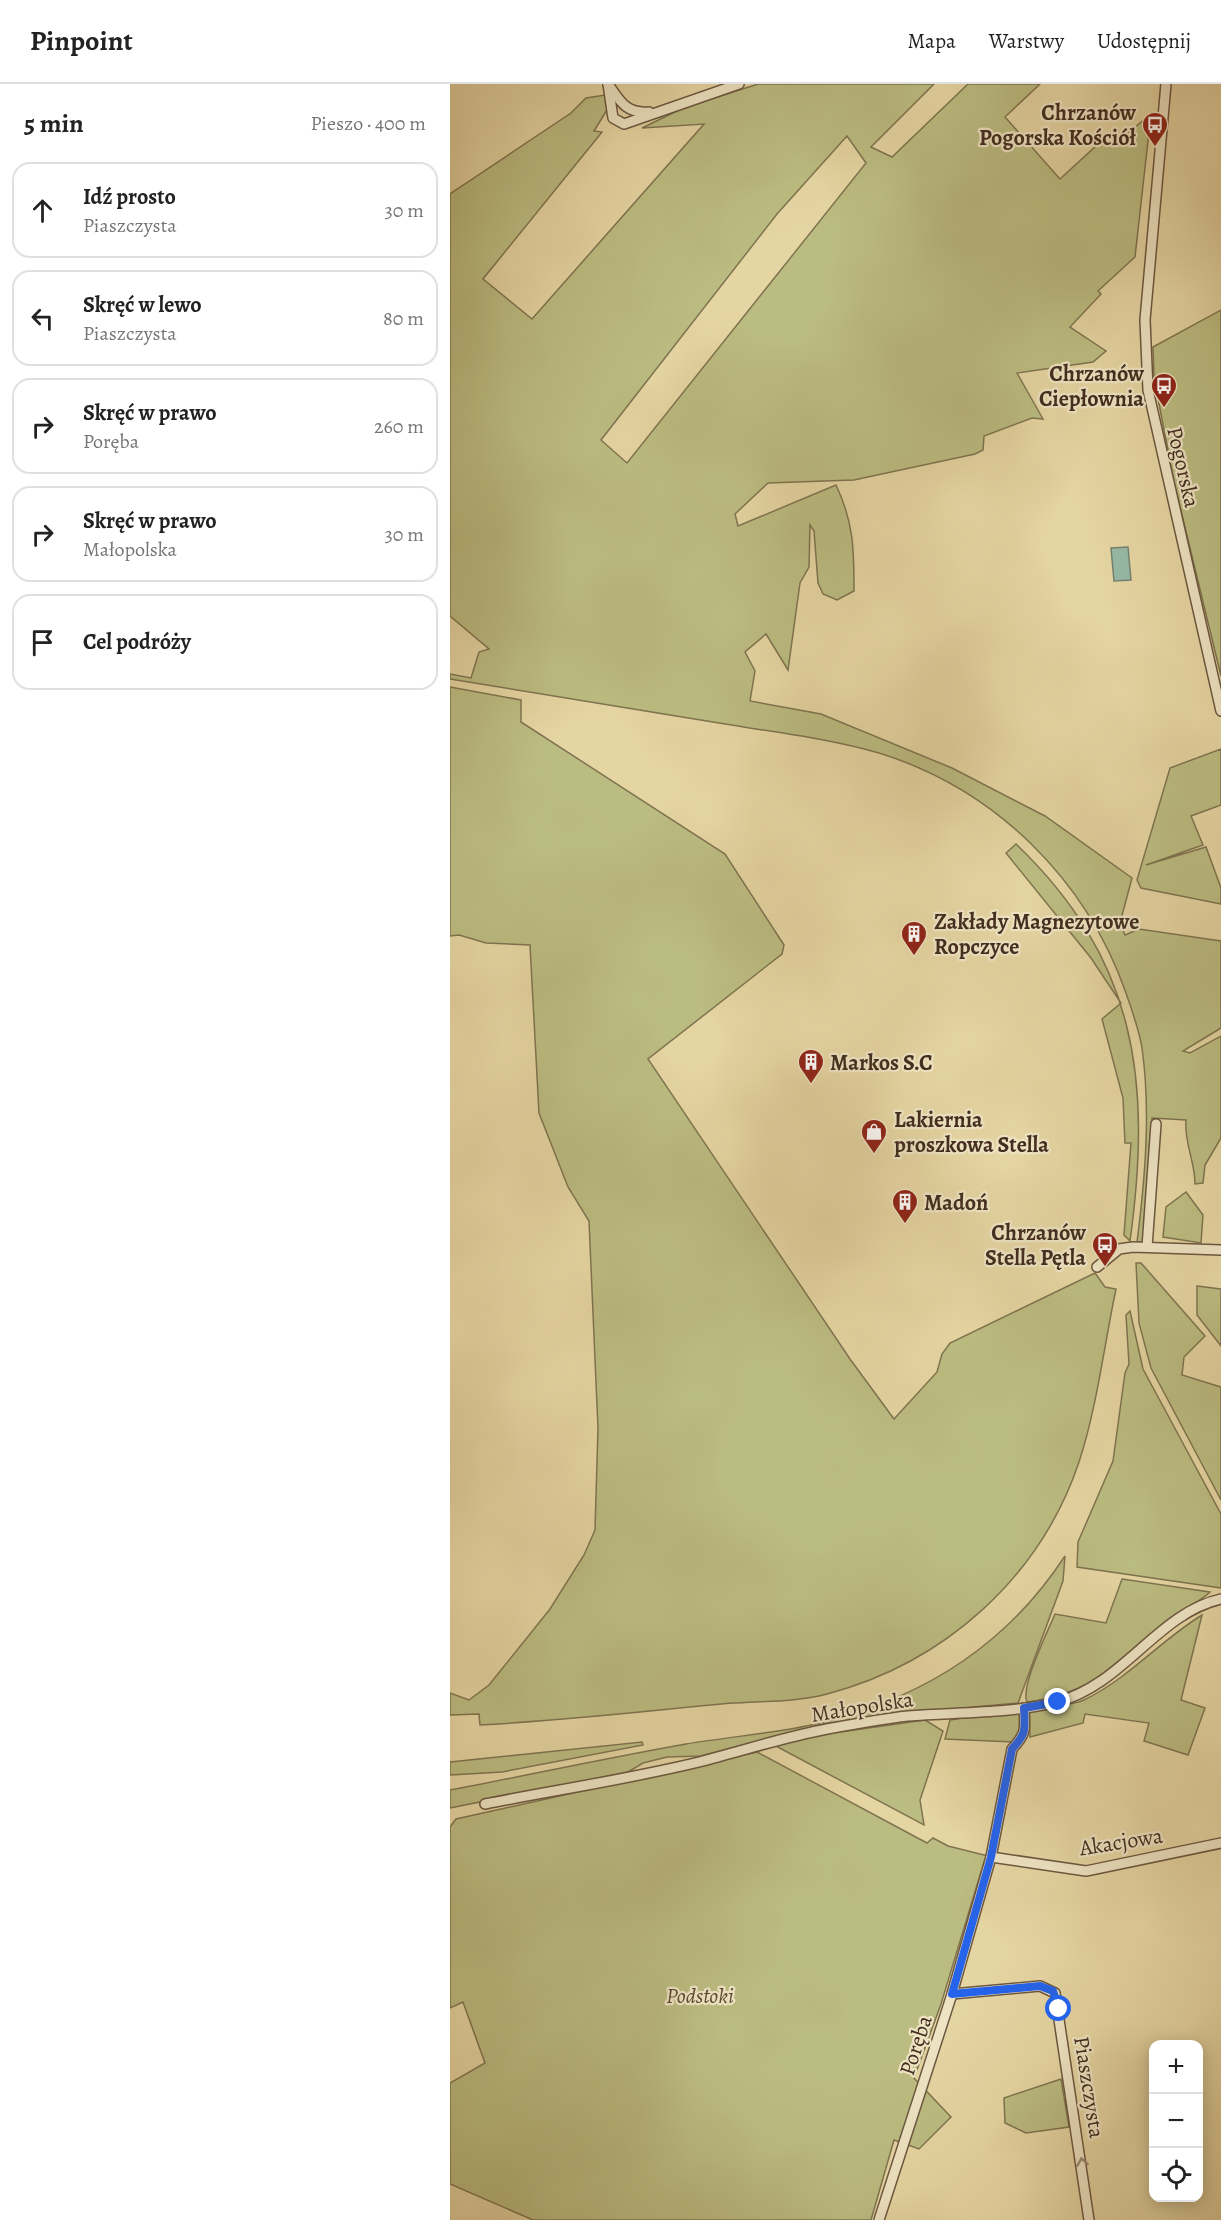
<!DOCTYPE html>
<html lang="pl">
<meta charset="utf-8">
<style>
:root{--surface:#fff;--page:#f2f2f2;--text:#222;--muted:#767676;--line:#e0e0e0}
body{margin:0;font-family:Alegreya,serif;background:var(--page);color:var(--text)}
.controls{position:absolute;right:18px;bottom:18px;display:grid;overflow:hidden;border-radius:12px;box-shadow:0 3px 15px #0003}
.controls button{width:54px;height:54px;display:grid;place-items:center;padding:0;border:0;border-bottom:2px solid var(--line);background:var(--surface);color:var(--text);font:30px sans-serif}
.stop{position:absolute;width:18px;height:18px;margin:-14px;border:4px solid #2563eb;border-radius:50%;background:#fff}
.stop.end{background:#2563eb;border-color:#fff;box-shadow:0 2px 6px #0008}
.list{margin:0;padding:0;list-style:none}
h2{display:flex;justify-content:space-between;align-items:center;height:78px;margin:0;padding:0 24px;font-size:26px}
h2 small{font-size:20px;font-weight:400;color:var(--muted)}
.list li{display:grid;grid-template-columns:39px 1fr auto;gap:18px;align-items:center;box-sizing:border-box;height:96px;margin:0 12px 12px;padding:0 12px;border:2px solid var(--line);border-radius:18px}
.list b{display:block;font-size:22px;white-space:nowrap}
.list p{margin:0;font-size:20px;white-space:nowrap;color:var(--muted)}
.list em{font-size:20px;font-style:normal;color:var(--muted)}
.icon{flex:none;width:33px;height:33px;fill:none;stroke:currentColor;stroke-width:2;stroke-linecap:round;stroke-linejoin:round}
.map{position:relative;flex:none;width:771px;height:2136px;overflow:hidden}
header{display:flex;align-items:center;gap:36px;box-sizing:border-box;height:84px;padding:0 30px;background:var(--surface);border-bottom:2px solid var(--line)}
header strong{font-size:28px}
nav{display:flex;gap:33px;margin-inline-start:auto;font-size:21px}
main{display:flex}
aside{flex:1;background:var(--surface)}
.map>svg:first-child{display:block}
.green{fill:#bbbc81;stroke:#7f7450;stroke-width:1.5;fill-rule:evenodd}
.water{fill:#96b9a5;stroke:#758170;stroke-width:1.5}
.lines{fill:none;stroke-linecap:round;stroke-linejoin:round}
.minor-casing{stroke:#6c5740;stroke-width:12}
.minor{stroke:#eee4c3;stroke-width:9}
.oneway{stroke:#988872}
.route{stroke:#2563eb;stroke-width:8}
.labels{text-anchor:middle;stroke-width:4.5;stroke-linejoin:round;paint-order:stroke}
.poi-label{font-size:22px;font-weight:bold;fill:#432d20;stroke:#eee4c3;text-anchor:start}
.street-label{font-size:22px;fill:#432d20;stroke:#eee4c3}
.park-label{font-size:22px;font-style:italic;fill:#5b4a33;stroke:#eee4c3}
</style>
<header>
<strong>Pinpoint</strong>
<nav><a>Mapa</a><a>Warstwy</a><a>Udostępnij</a></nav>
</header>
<main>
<aside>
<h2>5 min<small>Pieszo · 400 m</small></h2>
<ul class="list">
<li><svg class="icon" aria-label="ahead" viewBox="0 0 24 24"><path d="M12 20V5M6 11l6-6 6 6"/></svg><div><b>Idź prosto</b><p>Piaszczysta</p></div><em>30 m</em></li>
<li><svg class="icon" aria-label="left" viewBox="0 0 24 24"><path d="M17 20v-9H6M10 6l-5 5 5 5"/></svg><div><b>Skręć w lewo</b><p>Piaszczysta</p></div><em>80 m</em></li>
<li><svg class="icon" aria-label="right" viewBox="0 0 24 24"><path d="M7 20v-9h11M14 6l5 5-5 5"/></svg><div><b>Skręć w prawo</b><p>Poręba</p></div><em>260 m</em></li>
<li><svg class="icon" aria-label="right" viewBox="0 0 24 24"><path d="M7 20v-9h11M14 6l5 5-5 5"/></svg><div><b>Skręć w prawo</b><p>Małopolska</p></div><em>30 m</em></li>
<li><svg class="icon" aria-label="arrive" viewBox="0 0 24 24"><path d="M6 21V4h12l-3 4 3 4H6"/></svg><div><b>Cel podróży</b></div></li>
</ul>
</aside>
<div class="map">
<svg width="771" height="2136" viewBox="0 0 771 2136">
<rect width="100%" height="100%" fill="#e5d5a2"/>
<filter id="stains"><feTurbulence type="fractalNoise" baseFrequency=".00333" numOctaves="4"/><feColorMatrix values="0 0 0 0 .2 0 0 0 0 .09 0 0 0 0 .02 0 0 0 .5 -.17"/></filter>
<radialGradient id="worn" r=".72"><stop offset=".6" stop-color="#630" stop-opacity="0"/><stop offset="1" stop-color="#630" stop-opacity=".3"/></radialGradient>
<g class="green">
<path d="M308 0H484L421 63 442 73 518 0H590L555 33 610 95 658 51 661 50 668 57 701 30 685 173 648 207 651 210 620 243 656 267 643 278 567 289 593 335 582 334 534 352 533 366 525 370 404 396 318 399 285 430 288 442 386 401C404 439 404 466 404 507L387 516 373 510 368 499 364 447 360 441 359 483 350 499 338 586 316 550 295 568 305 587 300 617 371 630 502 684 595 732 682 794 670 839 675 851 689 845 771 857V944L733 967 740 969 771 952V1054L755 1081 753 1099 745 1100C745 1077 734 1059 736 1036L702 1034 694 1158H687C695 1095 701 1028 692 964 689 945 682 927 676 909 636 795 545 705 429 669 378 654 322 648 269 639 180 625 90 610 0 595V590L21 594 29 568 39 565 0 532V110L121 29 136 14 155 11 157 26 144 47 152 48 33 195 82 235 254 40 192 44 233 24ZM397 52 416 79 177 379 151 356 327 130Z"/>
<path d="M771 226V592L724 398 704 294 703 263Z"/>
<path d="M0 603 71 616V638L275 770 334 861 332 870 198 975 400 1275 444 1335 487 1288 492 1270 500 1259 645 1189 655 1203 666 1205C654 1262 647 1323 629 1378 590 1494 494 1579 377 1610 339 1620 299 1616 260 1621 183 1629 107 1637 30 1641L29 1630 0 1631V1609L19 1616 39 1601 100 1525 134 1471 145 1446 148 1344 139 1137 118 1103 89 1029 80 861 36 859 9 851 0 852Z"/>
<path d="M771 665V721L741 732 753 761 696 781 756 763 771 804V820L691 804 687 796 720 684Z"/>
<path d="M566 760C687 876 702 997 680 1157L674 1151 681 1059H675L673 1014 652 935 671 919 641 874 556 769Z"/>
<path d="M736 1108 753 1131 751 1159 713 1153 716 1123Z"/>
<path d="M686 1179H691L755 1252 734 1273 732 1291 771 1303V1416L701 1284 689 1239Z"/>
<path d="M747 1202 771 1205V1262L747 1231Z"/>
<path d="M680 1227 693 1285 771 1430V1504L627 1483 628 1458 663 1377 675 1289 679 1280 676 1231Z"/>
<path d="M615 1472 613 1497 568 1619 457 1629 374 1640 251 1672 217 1673 193 1679 178 1688 0 1724V1706C79 1691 157 1674 236 1660 283 1652 333 1649 379 1637 479 1610 558 1559 615 1472Z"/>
<path d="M672 1495 760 1508C750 1518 737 1522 726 1531 677 1571 643 1611 577 1618 570 1603 598 1547 605 1530L656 1539Z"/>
<path d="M752 1531 731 1616 755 1624 738 1671 694 1657 699 1639 635 1630 633 1639 580 1653 579 1628C595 1619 617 1624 634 1616 678 1595 711 1556 752 1531Z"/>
<path d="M554 1628H570L572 1642 564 1658 495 1655 500 1636Z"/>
<path d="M475 1636 493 1647 470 1716 474 1741 324 1661 383 1649Z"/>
<path d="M192 1658 193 1661 52 1688 0 1691V1678Z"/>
<path d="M307 1668 477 1759 483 1754 498 1762 538 1772 534 1778 491 1920 464 1994 501 2033 469 2065 444 2056 421 2136H83L0 2100V1999L35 1979 13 1918 0 1924V1743L6 1735Z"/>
<path d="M611 1995 619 2043 576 2049 555 2039 554 2014Z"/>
</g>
<path class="water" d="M678 463 681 496 664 497 661 464Z"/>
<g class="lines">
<defs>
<g id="minor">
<path d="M158 0 163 34 174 40 289 0"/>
<path d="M158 0C170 17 176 30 199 28"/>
<path d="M716 0 695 236 698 306 771 627"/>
<path d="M697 1163 706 1040"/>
<path d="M647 1183 669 1165 683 1163 771 1166"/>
<path d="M35 1720C106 1706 179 1695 249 1678 292 1667 334 1653 377 1645 404 1640 431 1635 458 1632 507 1628 559 1630 607 1618 673 1601 708 1529 771 1515"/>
<path d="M541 1773 636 1787 771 1759"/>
<path d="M502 1910 590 1902 605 1909 639 2136"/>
<path d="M429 2136 502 1910 541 1773 562 1665C577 1649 575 1645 574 1624"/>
</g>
</defs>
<use href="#minor" class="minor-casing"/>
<use href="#minor" class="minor"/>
</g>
<defs><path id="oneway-chevron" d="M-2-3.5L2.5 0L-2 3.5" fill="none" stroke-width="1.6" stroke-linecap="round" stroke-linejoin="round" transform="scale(1.5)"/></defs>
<use class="oneway" href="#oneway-chevron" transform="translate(632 2078) rotate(-99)"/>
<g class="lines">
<path class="route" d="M608 1618 574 1624C575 1645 577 1649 562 1665L541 1773 502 1910 590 1902 603 1907 609 1925"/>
</g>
<defs>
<symbol id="bus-pin" viewBox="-11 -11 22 30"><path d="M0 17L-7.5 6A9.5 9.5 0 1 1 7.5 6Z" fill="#8f2418" stroke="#eee4c3"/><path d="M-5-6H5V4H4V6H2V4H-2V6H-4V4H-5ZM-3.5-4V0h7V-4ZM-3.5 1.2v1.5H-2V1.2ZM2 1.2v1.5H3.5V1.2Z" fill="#fff"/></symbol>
<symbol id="building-pin" viewBox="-11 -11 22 30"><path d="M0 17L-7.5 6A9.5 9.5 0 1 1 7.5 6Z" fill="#8f2418" stroke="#eee4c3"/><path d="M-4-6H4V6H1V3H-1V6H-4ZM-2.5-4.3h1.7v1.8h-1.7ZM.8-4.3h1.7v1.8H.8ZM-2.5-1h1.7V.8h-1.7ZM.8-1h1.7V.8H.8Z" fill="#fff"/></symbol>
<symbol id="shop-pin" viewBox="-11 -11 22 30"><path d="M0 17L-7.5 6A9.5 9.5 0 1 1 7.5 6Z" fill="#8f2418" stroke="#eee4c3"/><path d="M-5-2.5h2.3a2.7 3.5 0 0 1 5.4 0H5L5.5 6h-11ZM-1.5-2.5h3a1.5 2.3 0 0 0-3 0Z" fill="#fff"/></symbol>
</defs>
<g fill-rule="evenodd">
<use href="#bus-pin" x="690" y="26" width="30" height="40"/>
<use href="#bus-pin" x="699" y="287" width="30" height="40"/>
<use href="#building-pin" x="449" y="835" width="30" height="40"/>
<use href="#building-pin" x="346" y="963" width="30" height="40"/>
<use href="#shop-pin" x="409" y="1033" width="30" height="40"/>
<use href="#building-pin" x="440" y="1103" width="30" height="40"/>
<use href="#bus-pin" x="640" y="1146" width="30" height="40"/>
</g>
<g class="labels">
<g class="poi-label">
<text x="686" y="36" text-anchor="end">Chrzanów<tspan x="686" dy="25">Pogorska Kościół</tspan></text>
<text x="694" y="297" text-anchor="end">Chrzanów<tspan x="694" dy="25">Ciepłownia</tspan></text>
<text x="484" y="845">Zakłady Magnezytowe<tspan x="484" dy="25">Ropczyce</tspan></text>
<text x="380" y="986">Markos S.C</text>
<text x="444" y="1043">Lakiernia<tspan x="444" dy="25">proszkowa Stella</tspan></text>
<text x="474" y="1126">Madoń</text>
<text x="636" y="1156" text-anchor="end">Chrzanów<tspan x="636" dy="25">Stella Pętla</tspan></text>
</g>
<g class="street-label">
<text transform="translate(734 383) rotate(77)" y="8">Pogorska</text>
<text transform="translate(412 1622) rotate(-9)" y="8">Małopolska</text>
<text transform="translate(671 1757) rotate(-9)" y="8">Akacjowa</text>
<text transform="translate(465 1961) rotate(-72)" y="8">Poręba</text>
<text transform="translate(640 2003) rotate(81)" y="8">Piaszczysta</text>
</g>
<g class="park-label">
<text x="250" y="1919">Podstoki</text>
</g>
</g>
<rect width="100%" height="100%" filter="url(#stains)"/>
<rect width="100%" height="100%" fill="url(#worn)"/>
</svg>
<div class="controls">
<button>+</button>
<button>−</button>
<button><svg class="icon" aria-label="locate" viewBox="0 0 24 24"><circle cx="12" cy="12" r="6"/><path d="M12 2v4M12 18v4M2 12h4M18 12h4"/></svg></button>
</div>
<div class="stop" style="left:609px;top:1925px"></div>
<div class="stop end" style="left:608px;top:1618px"></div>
</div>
</main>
